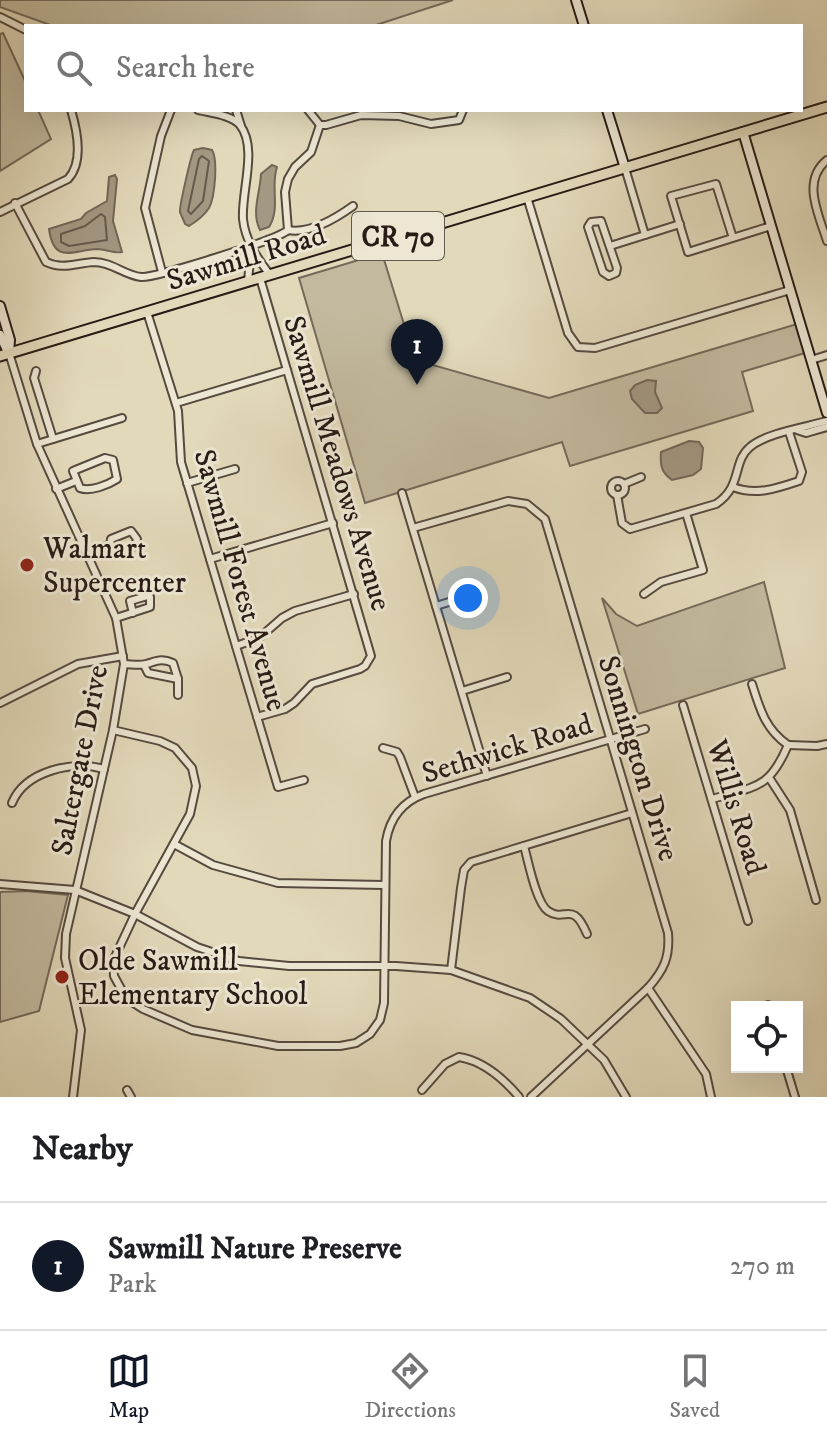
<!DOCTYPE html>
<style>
:root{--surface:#fff;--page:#f2f2f2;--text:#202124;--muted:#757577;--line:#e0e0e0;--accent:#111827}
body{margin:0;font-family:"IM FELL DW Pica",serif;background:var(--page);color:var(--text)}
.controls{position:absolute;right:24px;bottom:24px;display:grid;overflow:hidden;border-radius:0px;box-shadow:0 8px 32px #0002}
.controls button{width:72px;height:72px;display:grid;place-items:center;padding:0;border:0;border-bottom:2px solid var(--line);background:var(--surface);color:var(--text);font:40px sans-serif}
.you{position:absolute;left:468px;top:598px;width:28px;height:28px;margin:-20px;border:6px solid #fff;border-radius:50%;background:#1a73e8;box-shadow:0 0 0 12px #1a73e833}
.badge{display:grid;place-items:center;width:52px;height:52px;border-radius:50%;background:var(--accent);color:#fff;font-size:26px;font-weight:700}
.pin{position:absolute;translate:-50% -66px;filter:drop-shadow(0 2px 4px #0008)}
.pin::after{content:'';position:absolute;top:42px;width:28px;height:24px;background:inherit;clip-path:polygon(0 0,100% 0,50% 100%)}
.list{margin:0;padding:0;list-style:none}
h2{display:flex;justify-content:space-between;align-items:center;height:104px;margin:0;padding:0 32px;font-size:34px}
h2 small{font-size:26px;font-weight:400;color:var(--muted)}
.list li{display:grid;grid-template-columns:52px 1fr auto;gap:24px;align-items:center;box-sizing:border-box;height:128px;padding:0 32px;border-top:2px solid var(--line)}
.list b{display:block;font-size:30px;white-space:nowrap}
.list p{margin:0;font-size:26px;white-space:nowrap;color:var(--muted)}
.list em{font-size:26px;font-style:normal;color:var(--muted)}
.icon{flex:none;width:44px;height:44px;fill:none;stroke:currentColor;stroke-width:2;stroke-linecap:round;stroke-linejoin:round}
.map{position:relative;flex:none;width:827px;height:1097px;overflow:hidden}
.search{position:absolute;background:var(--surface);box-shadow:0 8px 32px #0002;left:24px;right:24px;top:24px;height:88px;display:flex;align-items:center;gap:20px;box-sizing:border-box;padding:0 28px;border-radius:0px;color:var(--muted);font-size:30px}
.sheet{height:232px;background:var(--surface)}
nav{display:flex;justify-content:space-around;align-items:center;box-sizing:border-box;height:112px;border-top:2px solid var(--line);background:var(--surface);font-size:22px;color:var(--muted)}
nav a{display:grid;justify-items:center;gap:4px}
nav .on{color:var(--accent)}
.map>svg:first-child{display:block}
.green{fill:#c2b99e;stroke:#756a5a;stroke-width:2}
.water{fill:#a39882;stroke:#726657;stroke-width:2}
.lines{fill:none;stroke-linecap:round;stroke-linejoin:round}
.shore{stroke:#665a4c;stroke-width:2}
.street-casing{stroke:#564a3f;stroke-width:10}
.secondary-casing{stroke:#281b16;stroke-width:12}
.primary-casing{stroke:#281b16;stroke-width:13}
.street{stroke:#ece6d2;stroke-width:6}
.secondary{stroke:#ece6d2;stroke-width:8}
.primary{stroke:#e2d9ba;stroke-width:9}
.poi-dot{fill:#8f2418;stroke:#ece6d2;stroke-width:3}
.labels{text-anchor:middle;stroke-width:6;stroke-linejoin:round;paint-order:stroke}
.shield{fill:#ece6d2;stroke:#63584e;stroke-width:2}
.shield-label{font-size:28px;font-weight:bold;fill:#281b16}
.street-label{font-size:30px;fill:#281b16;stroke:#ece6d2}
.poi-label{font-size:30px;fill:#281b16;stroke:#ece6d2;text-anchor:start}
</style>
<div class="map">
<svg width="827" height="1097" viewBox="0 0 827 1097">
<rect width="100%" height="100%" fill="#e2d9ba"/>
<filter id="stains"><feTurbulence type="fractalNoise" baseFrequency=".0025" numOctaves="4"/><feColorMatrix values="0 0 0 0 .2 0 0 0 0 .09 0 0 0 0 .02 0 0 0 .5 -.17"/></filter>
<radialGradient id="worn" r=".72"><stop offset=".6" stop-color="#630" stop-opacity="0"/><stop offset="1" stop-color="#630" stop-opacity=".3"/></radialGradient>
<g class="green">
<path d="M0 0H453L373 26H53L0 7Z"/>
<path d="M3 33 26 83V110H38L51 139 0 171V34Z"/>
<path d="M382 253 415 360 549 398 797 324 805 353 742 372 753 411 570 466 562 442 365 503 299 278Z"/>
<path d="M764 582 785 668 638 714 602 598 616 614 637 626Z"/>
<path d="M26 891 68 895 39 1011 0 1022V892Z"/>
</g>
<g class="water">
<path d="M203 148 212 150C218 160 215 197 209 208 204 216 197 221 189 226L185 224C185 223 180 213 180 212 179 208 191 155 194 150Z"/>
<path d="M272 165 277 167C270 187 281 208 269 227L260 230C251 212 260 194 261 174Z"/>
<path d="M115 175 117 179 113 221 122 252C114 254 106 249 97 249 73 250 54 265 49 229L81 219 86 213 107 201 109 177Z"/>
<path d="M647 380 656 381 655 392 662 408 657 413H645L632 399 630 391 635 385Z"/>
<path d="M689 441 699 442 703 448 701 469 693 475 672 480C661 472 660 465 661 452Z"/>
</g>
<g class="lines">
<g class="shore">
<path d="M202 156 209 161 203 201 191 214 188 211 199 159Z"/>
<path d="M101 214 105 217 107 240 69 246 61 242V234L85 226Z"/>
</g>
<defs>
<g id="street">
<path d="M0 17 26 30"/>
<path d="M198 110C210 113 232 115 240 125 258 148 241 192 243 219 245 240 257 258 270 275"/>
<path d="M236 110 241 126"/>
<path d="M308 110 320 125"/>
<path d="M320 125H326L361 115 399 116 431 124 459 120 463 110"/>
<path d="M827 160C801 181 819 215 827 241"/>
<path d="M625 168 645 235"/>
<path d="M527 197 568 333 578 347 595 348 790 290"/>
<path d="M15 203 46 262C63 270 76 263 94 262 112 262 124 275 141 277 156 278 277 240 288 230L285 192 288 179 295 167 311 152 320 125"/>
<path d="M0 212 68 179C84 162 77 130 71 110"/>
<path d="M601 221 617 268 616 273 609 276 603 272 588 227 591 222Z"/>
<path d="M288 230C310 234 335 219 353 206"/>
<path d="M733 238 716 184 671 196 688 252 771 226"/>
<path d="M610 246 680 224"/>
<path d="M162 272 145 208 161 136 171 110"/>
<path d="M248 282 251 247"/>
<path d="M147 312 178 411 181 462 278 787 304 780"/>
<path d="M9 353 37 444 116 618 124 664 113 730 66 934 65 958 81 1030 73 1097"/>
<path d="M811 360 827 355"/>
<path d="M36 371 34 378 53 439"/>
<path d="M176 403 287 370"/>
<path d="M797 430 806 433 827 427"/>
<path d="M37 444 122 418"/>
<path d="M105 458 113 460 117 479C108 485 90 492 80 488L73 471Z"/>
<circle cx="618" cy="488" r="7"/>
<path d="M187 483 235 469"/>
<path d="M624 484 641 477"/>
<path d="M733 487C756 496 778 488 799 481L802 472 789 432"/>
<path d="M56 489 76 481"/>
<path d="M402 493 487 776"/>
<path d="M617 495 622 523 630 529 716 504C743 486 732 462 750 447 766 433 806 427 827 421"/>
<path d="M413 528 508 501 527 504 545 519 668 933C670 957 664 970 648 988L531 1097"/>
<path d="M86 552 110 545 111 539 131 531 137 539 135 546 118 552 110 545"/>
<path d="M210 559 333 523"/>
<path d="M644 594 661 582 703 570 686 513"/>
<path d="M436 606 481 592"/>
<path d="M116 618 150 607V597L147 596 130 601 133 613"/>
<path d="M236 646 259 638 282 618 295 611 354 594"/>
<path d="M124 664C131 664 139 666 146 664 157 661 161 658 173 663L178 679 148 673 144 665"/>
<path d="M752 684C760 710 766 730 788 745"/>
<path d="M462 691 507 677"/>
<path d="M178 695V679"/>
<path d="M0 703 78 664 123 656"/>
<path d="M683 705 748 921"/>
<path d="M257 717 285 709 294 703 312 684 360 669 365 666 371 656 260 278"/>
<path d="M113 730 160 741 175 748 192 768 196 786 190 814 135 914 113 961 114 976 126 998 143 1009 192 1030 278 1046H340L356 1043 370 1034 380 1020 384 1003 386 841C390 818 402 802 424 794L645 729"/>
<path d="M788 745 817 746 827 744"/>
<path d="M383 748 397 752 400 757 415 797"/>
<path d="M770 779 790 810 816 900"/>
<path d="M712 799C755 786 769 790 788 745"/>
<path d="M12 803C25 771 73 760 104 769"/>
<path d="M174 844 213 865 278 883 384 885"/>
<path d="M524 846C528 860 536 903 548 911 566 923 572 899 587 934"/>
<path d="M0 884 75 890 135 914 197 947 239 961 289 966H396L451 970 530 998 561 1019 604 1060 626 1097"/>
<path d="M451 970 461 888 464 870 471 862 632 813"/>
<path d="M648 988 706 1074 711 1097"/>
<path d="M768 1005 769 1007"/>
<path d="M786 1067 795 1097"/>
<path d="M127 1090 131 1097"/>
<path d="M422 1090 445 1064 459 1057C484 1061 503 1078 519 1097"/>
</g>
<g id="secondary">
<path d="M576 0 584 26"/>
<path d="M607 110 625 168"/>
<path d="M743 132 827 413"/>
<path d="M0 306 10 340 9 353"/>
<path d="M0 335 8 352"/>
</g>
<path id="primary" d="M0 356 827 107"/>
</defs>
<use href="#street" class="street-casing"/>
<use href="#secondary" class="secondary-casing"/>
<use href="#primary" class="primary-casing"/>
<use href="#street" class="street"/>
<use href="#secondary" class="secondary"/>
<use href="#primary" class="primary"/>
</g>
<g class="poi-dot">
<circle cx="27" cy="565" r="8"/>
<circle cx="62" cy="977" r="8"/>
</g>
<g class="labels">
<rect class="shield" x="352" y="212" width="92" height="48" rx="6"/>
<g class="shield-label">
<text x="398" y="246">CR 70</text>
</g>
<g class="street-label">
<text transform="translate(246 257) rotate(-17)" y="10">Sawmill Road</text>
<text transform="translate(338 463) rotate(73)" y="10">Sawmill Meadows Avenue</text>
<text transform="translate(241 580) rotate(74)" y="10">Sawmill Forest Avenue</text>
<text transform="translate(507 748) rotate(-17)" y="10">Sethwick Road</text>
<text transform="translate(639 758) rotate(73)" y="10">Sonnington Drive</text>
<text transform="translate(79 760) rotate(-79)" y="10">Saltergate Drive</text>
<text transform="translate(737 807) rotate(73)" y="10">Willis Road</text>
</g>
<g class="poi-label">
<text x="43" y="558">Walmart<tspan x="43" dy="34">Supercenter</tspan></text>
<text x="78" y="970">Olde Sawmill<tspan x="78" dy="34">Elementary School</tspan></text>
</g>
</g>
<rect width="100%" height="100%" filter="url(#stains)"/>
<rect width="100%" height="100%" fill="url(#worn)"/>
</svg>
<div class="controls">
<button><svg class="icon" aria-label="locate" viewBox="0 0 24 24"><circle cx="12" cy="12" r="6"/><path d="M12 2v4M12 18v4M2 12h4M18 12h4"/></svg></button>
</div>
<div class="you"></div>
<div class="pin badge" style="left:417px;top:385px">1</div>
<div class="search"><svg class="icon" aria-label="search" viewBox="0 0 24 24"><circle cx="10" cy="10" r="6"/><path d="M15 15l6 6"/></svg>Search here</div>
</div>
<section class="sheet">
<h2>Nearby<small></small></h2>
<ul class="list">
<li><span class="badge">1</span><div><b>Sawmill Nature Preserve</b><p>Park</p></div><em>270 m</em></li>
</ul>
</section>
<nav>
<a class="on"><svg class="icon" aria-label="map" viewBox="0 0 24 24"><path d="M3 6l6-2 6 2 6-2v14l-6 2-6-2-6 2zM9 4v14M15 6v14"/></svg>Map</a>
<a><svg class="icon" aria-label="directions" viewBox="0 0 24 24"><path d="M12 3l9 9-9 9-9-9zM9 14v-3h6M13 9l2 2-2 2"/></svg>Directions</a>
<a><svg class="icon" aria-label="saved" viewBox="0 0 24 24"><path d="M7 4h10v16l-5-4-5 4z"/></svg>Saved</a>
</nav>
